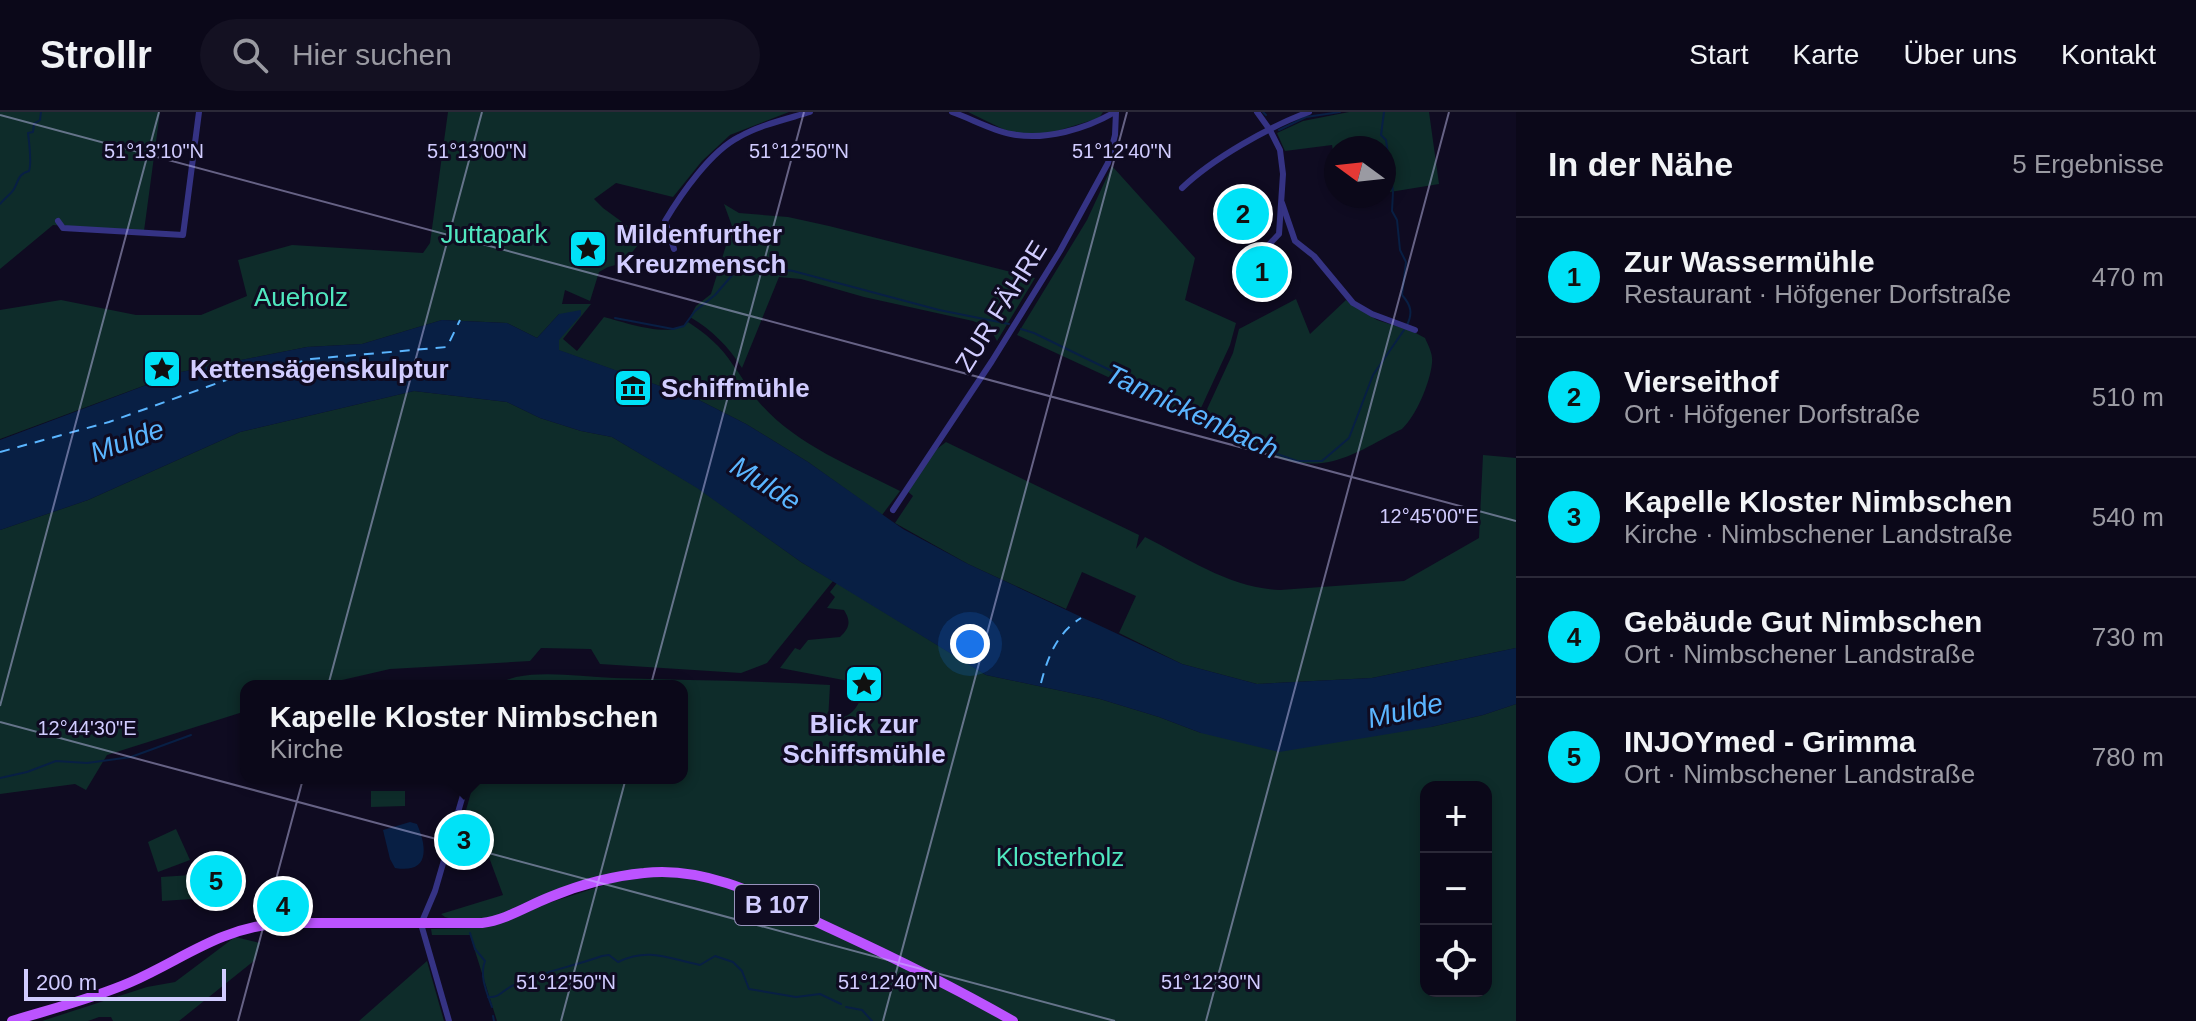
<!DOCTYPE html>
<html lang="de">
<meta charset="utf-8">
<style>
:root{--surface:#0b0819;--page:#141122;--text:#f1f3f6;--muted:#9a9aa2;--line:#2b2938;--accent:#00e2f7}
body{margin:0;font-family:Helvetica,sans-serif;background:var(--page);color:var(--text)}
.controls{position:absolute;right:24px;bottom:24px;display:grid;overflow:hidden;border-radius:16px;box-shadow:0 4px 12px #0003}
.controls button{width:72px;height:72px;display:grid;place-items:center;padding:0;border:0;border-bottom:2px solid var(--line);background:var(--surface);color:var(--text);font:40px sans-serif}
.compass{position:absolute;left:1324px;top:24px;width:72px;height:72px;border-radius:50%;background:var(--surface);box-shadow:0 4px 12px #0003;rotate:285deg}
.scale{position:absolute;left:24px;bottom:20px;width:202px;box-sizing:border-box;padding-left:8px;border:4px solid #d1ccff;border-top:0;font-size:22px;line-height:28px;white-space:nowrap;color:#d1ccff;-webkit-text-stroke:6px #0f0b21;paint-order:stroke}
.you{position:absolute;left:970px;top:532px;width:28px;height:28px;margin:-20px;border:6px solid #fff;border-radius:50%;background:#1a73e8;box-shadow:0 0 0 12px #1a73e833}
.badge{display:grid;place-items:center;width:52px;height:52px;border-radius:50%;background:var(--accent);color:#111;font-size:26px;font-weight:700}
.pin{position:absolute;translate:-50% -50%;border:4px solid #fff;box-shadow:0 2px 8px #0006}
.popup{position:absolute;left:240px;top:568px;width:448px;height:104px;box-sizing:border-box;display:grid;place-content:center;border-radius:16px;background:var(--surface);filter:drop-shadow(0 2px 6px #0005);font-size:26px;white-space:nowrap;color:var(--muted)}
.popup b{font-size:30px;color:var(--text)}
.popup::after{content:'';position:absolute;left:50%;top:100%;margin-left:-16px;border:16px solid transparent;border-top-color:var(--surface)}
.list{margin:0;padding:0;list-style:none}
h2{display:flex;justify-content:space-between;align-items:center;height:104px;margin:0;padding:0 32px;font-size:34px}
h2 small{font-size:26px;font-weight:400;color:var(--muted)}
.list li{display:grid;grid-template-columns:52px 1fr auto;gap:24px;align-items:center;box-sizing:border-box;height:120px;padding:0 32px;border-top:2px solid var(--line)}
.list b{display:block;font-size:30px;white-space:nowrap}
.list p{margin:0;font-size:26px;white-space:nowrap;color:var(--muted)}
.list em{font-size:26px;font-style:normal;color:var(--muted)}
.icon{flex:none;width:44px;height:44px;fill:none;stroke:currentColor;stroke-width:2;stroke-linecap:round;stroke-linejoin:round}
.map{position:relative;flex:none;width:1516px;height:909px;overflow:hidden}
header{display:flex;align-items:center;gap:48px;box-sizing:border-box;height:112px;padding:0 40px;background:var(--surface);border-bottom:2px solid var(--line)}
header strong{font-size:38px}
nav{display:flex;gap:44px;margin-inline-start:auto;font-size:28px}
.search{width:560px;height:72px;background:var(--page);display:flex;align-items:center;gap:20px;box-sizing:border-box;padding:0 28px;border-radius:44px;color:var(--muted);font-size:30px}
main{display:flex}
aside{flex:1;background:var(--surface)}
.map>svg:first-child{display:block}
.green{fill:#0e2c2a;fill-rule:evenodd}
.water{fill:#081f44}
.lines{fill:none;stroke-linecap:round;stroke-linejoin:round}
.stream{stroke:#081f44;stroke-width:2}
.ferry{stroke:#5ab5ff;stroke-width:2;stroke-dasharray:10 8;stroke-linecap:butt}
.minor{stroke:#353384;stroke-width:6}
.primary{stroke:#bc53ff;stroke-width:10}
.ticks{fill:none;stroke:#d1ccff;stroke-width:2;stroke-opacity:0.45}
.labels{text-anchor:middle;stroke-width:6;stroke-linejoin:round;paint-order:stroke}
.shield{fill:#0f0b21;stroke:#9792bc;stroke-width:2}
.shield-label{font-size:24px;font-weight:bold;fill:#d1ccff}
.park-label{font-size:26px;fill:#50e7bf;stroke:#0f0b21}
.poi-label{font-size:26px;font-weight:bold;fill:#d1ccff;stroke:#0f0b21;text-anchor:start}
.street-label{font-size:26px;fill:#d1ccff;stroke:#0f0b21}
.water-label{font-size:28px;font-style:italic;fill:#5ab5ff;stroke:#0f0b21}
.ticks-label{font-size:20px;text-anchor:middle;fill:#d1ccff;stroke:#0f0b21;stroke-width:6;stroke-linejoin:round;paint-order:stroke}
</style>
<header>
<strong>Strollr</strong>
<div class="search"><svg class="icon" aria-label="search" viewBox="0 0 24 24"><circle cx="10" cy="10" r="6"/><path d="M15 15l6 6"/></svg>Hier suchen</div>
<nav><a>Start</a><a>Karte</a><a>Über uns</a><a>Kontakt</a></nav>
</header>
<main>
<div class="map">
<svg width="1516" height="909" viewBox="0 0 1516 909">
<rect width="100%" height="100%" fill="#0f0b21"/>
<g class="green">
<path d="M0 0H160L144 119 53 113 0 157Z"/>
<path d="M448 0H789L730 23 702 49 673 85 616 71 594 87 603 96 644 126 623 151 608 155 599 160 590 189 565 178 562 192H591L563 227 577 239 604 205C624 210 673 228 688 210 706 222 721 234 733 253 742 264 748 278 758 289 794 332 851 354 900 379L882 403 808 350 746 312 699 288 558 238 559 202 537 226 507 211 442 208 362 232 307 235 181 260 0 327V198L61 188 136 203H201L247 184 238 148 292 133 423 141 430 131Z"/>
<path d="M968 0H1103L1099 6 1041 24 1009 20Z"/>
<path d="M1349 0H1429L1439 72 1384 81V36H1336V57L1332 33 1285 39 1277 21 1303 9Z"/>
<path d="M1112 54 1195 146 1185 188 1236 211 1230 233 1195 309 1160 289 1017 223 1087 108Z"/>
<path d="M724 92 739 101 788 105 829 114 1035 166 997 229 990 216 973 209 864 185 801 167 779 165 742 256C728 234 712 218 690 205L696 194 711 182 732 114Z"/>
<path d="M1296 187 1310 222 1346 188 1377 208 1412 219 1425 226C1429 235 1433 242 1432 251 1430 271 1416 304 1402 317 1377 329 1350 348 1322 351 1279 356 1239 327 1202 308L1233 241 1239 217Z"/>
<path d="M414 279 507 290 540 306 581 319 612 325 698 376 801 450 833 469 767 551 741 561 600 552 591 537 541 536 530 549 390 557 316 574H246V599L107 643 86 678 75 672 0 682V418L88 388 240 320Z"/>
<path d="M946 330 1139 423 1136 437 1145 425C1189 447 1230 476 1280 478L1404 469 1479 426 1483 343 1516 346V536L1372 566 1257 572 1182 552 1119 521 1136 484 1082 460 1066 497 968 452 895 411 913 384 906 378 929 343Z"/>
<path d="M837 471 986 563 1100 587 1159 605 1201 621 1431 615 1483 603 1516 592V909H1020L982 887 773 787 655 756 497 805 459 809 445 805 441 802 503 783 480 721 463 709 475 666H682V574H500C505 568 509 567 516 565 548 559 581 565 614 566 686 568 758 569 830 573L828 609C846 607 858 600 862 581L854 578V570L780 556 795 536 800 538 808 528 840 525C850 516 851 509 844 498L827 496 835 485 830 480ZM1426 675H1486V879H1426Z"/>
<path d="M371 679H405V694L371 695Z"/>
<path d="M176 717 190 748 158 760 148 730Z"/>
<path d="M191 763 192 787 162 789 161 765Z"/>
<path d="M667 763 714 771 771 793 879 842 1006 909H497L470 823H432L431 817 471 816 614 770Z"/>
<path d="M235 825 260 831 255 848 179 909H113L111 905H99L88 909H42L147 875 175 870Z"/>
<path d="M427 849 444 909H359Z"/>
</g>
<g class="water">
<path d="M581 198V203L559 228V238L699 288 746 312 808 350 903 417 968 452 1182 552 1257 572 1372 566 1516 536V592L1483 603 1431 615 1279 640 1201 621 1159 605 1100 587 986 563 801 450 697 376 612 325 581 319 540 306 507 290 414 279 240 320 88 388 0 418V328L181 260 307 235 362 232 442 208 507 211 537 226 559 202Z"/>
<path d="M410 710 417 712C427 735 430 762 395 756L390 747 383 718Z"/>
</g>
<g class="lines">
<g class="stream">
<path d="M1263 0 1266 3"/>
<path d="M1384 0 1381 23 1386 28 1393 80 1392 99 1397 108 1400 138 1406 150 1402 183C1411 193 1413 201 1407 213"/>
<path d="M1279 18 1306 5 1340 0"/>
<path d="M0 92C4 87 11 82 14 77 19 68 18 62 29 59 32 50 29 30 28 21L33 20 34 12 40 8 41 0"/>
<path d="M615 206 673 217 684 214 695 199 715 183 734 161 744 156 765 155 793 159 939 198 1009 212"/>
<path d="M1021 217 1034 221 1204 304 1263 337 1297 349H1322L1349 326 1373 263 1404 218"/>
<path d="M0 666 27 660 56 649 87 651 131 645 191 623"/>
<path d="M470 821 475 837 485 849C479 864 487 881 492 895"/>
<path d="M488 885C499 886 501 880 510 875 539 860 572 855 602 844L609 843 618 850C649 835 669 847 700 853L715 844 733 850 742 859 749 877 796 885 820 882 841 892"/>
<path d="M846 895 862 898 872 909"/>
<path d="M493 904 494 909"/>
</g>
<g class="ferry">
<path d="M0 340 109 310 229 267 311 247 447 235 460 208"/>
<path d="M1041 571C1048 544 1057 521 1081 506"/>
</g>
<g class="minor">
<path d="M952 0C972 7 991 18 1011 22 1045 29 1086 17 1115 0"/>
<path d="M1257 0 1270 18 1280 38 1283 62 1279 122 1261 141"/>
<path d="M1182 76C1212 47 1270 14 1309 0"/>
<path d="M1282 91 1295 129 1314 144 1353 191 1372 202 1415 218"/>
<path d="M58 109 63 116 183 123 199 0"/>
<path d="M674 137 665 109C681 82 711 39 739 25 760 13 787 7 810 0"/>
<path d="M893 398 992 249 1060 139 1108 51 1115 23 1116 0"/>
<path d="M449 909 421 812 435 779 468 666"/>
</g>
<path class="primary" d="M12 909C51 897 92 887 131 870 185 846 218 817 280 811H482C506 808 527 794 550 785 579 773 612 764 644 761 711 753 775 791 834 818 895 846 955 876 1013 909"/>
</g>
<path class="ticks" d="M0 3 1516 409M0 594 159 0M0 610 1115 909M238 909 482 0M561 909 804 0M883 909 1127 0M1206 909 1449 0"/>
<defs>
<symbol id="sight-square" viewBox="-11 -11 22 22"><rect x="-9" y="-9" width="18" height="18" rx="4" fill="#00e2f7" stroke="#0f0b21"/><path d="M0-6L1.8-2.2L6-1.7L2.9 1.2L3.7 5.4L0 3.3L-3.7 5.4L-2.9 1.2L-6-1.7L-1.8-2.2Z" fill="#111"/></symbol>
<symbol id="museum-square" viewBox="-11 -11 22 22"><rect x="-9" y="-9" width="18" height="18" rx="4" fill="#00e2f7" stroke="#0f0b21"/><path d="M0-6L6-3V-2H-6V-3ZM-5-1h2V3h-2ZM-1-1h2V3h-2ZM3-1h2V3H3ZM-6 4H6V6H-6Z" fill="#111"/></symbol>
</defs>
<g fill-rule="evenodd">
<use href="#sight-square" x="566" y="115" width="44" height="44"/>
<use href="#sight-square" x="140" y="235" width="44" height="44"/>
<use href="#museum-square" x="611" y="254" width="44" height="44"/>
<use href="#sight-square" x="842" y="550" width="44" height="44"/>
</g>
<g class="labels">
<rect class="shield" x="735" y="773" width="84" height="40" rx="6"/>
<g class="shield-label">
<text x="777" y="801">B 107</text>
</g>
<g class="park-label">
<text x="494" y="131">Juttapark</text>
<text x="301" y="194">Aueholz</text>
<text x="1060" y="754">Klosterholz</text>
</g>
<g class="poi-label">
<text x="616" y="131">Mildenfurther<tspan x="616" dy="30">Kreuzmensch</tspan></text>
<text x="190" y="266">Kettensägenskulptur</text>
<text x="661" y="285">Schiffmühle</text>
<text x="864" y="621" text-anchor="middle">Blick zur<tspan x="864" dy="30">Schiffsmühle</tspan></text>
</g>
<g class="street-label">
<text transform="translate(1001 194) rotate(-58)" y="9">ZUR FÄHRE</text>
</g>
<g class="water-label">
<text transform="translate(1192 299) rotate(25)" y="10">Tannickenbach</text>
<text transform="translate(127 328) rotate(-20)" y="10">Mulde</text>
<text transform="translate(766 371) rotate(32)" y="10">Mulde</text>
<text transform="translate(1405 598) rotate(-13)" y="10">Mulde</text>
</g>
</g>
<g class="ticks-label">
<text x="154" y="46">51°13'10"N</text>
<text x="477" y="46">51°13'00"N</text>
<text x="799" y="46">51°12'50"N</text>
<text x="1122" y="46">51°12'40"N</text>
<text x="1429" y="411">12°45'00"E</text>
<text x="87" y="623">12°44'30"E</text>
<text x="566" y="877">51°12'50"N</text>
<text x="888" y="877">51°12'40"N</text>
<text x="1211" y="877">51°12'30"N</text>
</g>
</svg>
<div class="controls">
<button>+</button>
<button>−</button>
<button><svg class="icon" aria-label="locate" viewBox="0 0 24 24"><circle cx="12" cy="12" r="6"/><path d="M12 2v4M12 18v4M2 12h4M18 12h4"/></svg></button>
</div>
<svg class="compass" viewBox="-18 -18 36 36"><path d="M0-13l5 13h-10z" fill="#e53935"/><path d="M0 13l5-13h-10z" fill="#9a9aa2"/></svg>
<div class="scale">200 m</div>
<div class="you"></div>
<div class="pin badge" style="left:1262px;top:160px">1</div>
<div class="pin badge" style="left:1243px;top:102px">2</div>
<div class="pin badge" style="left:464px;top:728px">3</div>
<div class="popup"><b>Kapelle Kloster Nimbschen</b>Kirche</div>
<div class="pin badge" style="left:283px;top:794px">4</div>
<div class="pin badge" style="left:216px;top:769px">5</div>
</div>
<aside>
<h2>In der Nähe<small>5 Ergebnisse</small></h2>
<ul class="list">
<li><span class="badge">1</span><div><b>Zur Wassermühle</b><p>Restaurant · Höfgener Dorfstraße</p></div><em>470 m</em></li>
<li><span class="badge">2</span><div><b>Vierseithof</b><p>Ort · Höfgener Dorfstraße</p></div><em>510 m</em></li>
<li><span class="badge">3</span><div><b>Kapelle Kloster Nimbschen</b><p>Kirche · Nimbschener Landstraße</p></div><em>540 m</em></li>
<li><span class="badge">4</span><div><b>Gebäude Gut Nimbschen</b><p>Ort · Nimbschener Landstraße</p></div><em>730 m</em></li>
<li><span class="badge">5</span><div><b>INJOYmed - Grimma</b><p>Ort · Nimbschener Landstraße</p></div><em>780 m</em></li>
</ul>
</aside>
</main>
